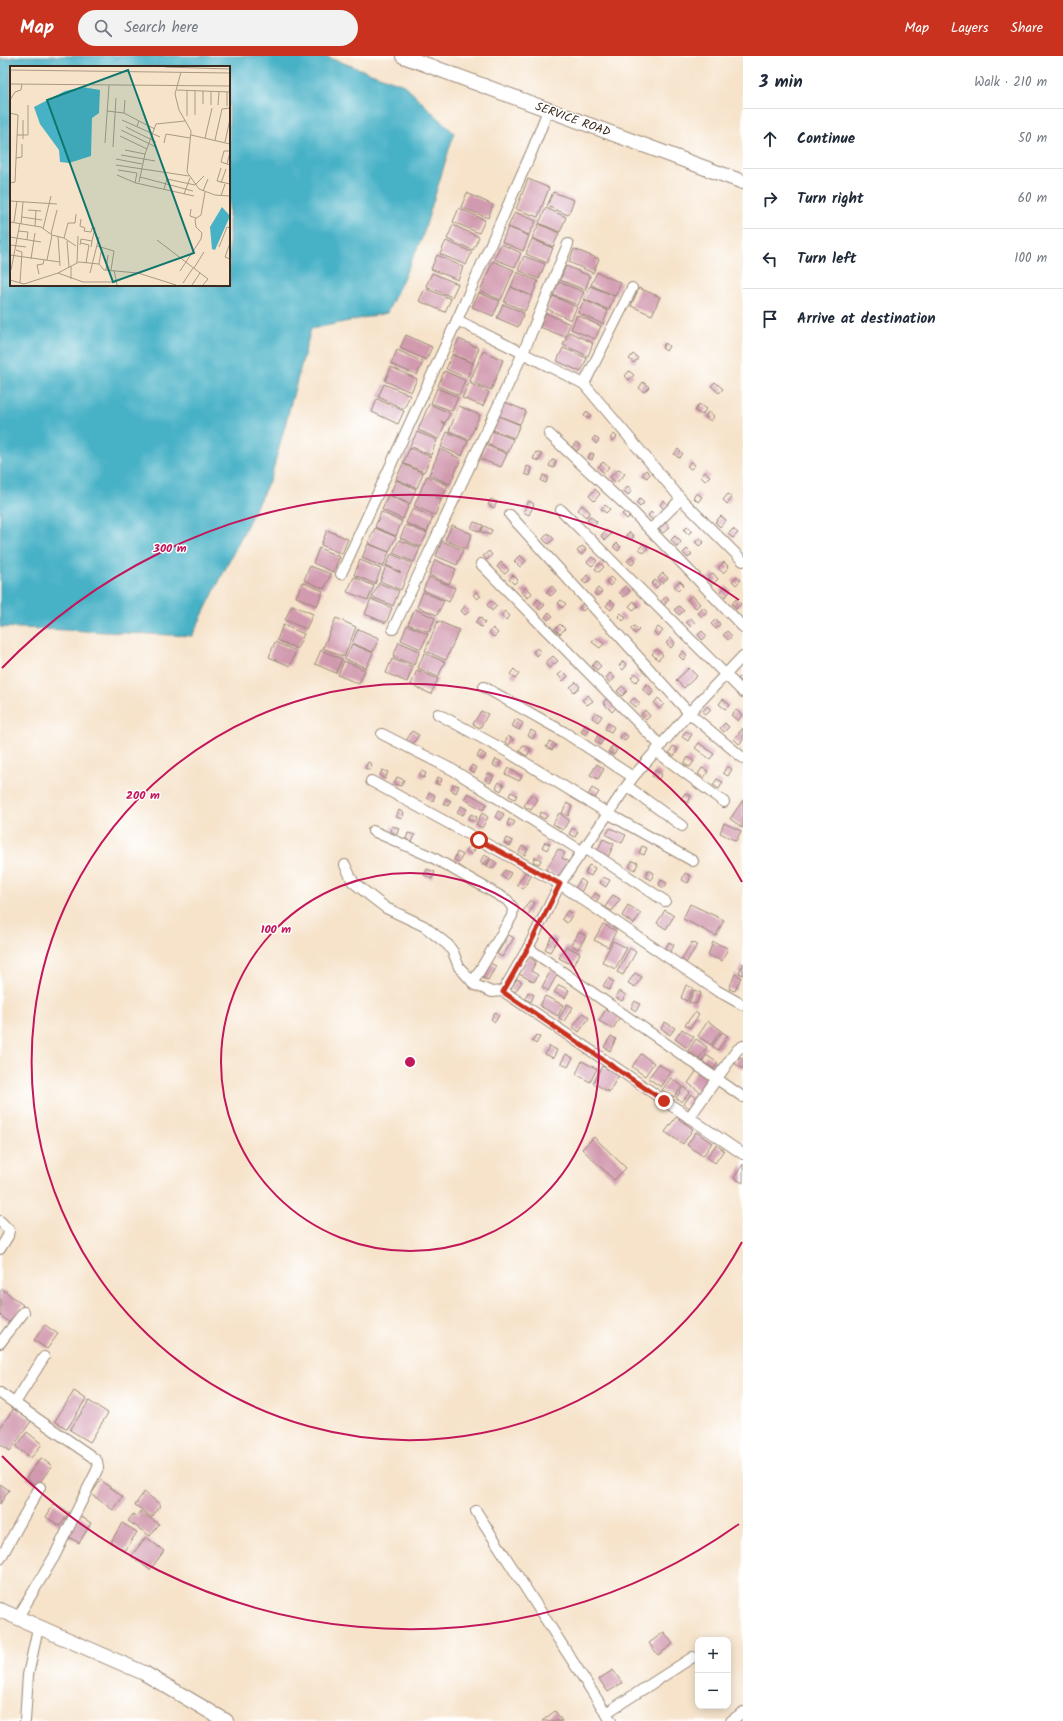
<!DOCTYPE html>
<meta charset="utf-8">
<style>
:root{--surface:#fff;--page:#f2f2f3;--text:#1f2937;--muted:#747a83;--line:#e0e1e3;--accent:#c8321e}
body{margin:0;font-family:Kalam,sans-serif;background:var(--page);color:var(--text)}
.controls{position:absolute;right:12px;bottom:12px;display:grid;overflow:hidden;border-radius:8px;box-shadow:0 2px 10px #0003}
.controls button{width:36px;height:36px;display:grid;place-items:center;padding:0;border:0;border-bottom:1px solid var(--line);background:var(--surface);color:var(--text);font:20px sans-serif}
.stop{position:absolute;width:12px;height:12px;margin:-9px;border:3px solid #c8321e;border-radius:50%;background:#fff}
.stop.end{background:#c8321e;border-color:#fff;box-shadow:0 1px 4px #0008}
.list{margin:0;padding:0;list-style:none}
h2{display:flex;justify-content:space-between;align-items:center;height:52px;margin:0;padding:0 16px;font-size:17px}
h2 small{font-size:13px;font-weight:400;color:var(--muted)}
.list li{display:grid;grid-template-columns:26px 1fr auto;gap:12px;align-items:center;box-sizing:border-box;height:60px;padding:0 16px;border-top:1px solid var(--line)}
.list b{display:block;font-size:15px;white-space:nowrap}
.list em{font-size:13px;font-style:normal;color:var(--muted)}
.icon{flex:none;width:22px;height:22px;fill:none;stroke:currentColor;stroke-width:2;stroke-linecap:round;stroke-linejoin:round}
.map{position:relative;flex:none;width:743px;height:1665px;overflow:hidden}
header{display:flex;align-items:center;gap:24px;box-sizing:border-box;height:56px;padding:0 20px;background:var(--accent);color:#fff}
header strong{font-size:19px}
nav{display:flex;gap:22px;margin-inline-start:auto;font-size:14px}
.search{width:280px;height:36px;background:var(--page);display:flex;align-items:center;gap:10px;box-sizing:border-box;padding:0 14px;border-radius:22px;color:var(--muted);font-size:15px}
main{display:flex}
aside{flex:1;background:var(--surface)}
.map>svg:first-child{display:block}
.water{fill:#47b1c6;stroke:#416e72;fill-rule:evenodd}
.building{fill:#d19aaf}
.lines{fill:none;stroke-linecap:round;stroke-linejoin:round}
.street-casing{stroke:#988674;stroke-width:12}
.secondary-casing{stroke:#988674;stroke-width:16}
.street{stroke:#fff;stroke-width:10}
.secondary{stroke:#fff;stroke-width:14}
.route{stroke:#c8321e;stroke-width:5}
.ring{fill:none;stroke:#c2185b;stroke-width:2}
.labels{text-anchor:middle;stroke-width:3;stroke-linejoin:round;paint-order:stroke}
.street-label{font-size:12px;fill:#3b2a1e;stroke:#fff}
.inset-road{fill:none;stroke:#ab9985;stroke-width:1}
.view{fill:#0f766e;fill-opacity:0.15;stroke:#0f766e;stroke-width:2}
.inset-edge{fill:none;stroke:#3b2a1e;stroke-width:2}
.centre{fill:#c2185b;stroke:#fff;stroke-width:2}
.ring-label{font-size:12px;text-anchor:middle;font-weight:bold;fill:#c2185b;stroke:#fff;stroke-width:3;stroke-linejoin:round;paint-order:stroke}
</style>
<header>
<strong>Map</strong>
<div class="search"><svg class="icon" aria-label="search" viewBox="0 0 24 24"><circle cx="10" cy="10" r="6"/><path d="M15 15l6 6"/></svg>Search here</div>
<nav><a>Map</a><a>Layers</a><a>Share</a></nav>
</header>
<main>
<div class="map">
<svg width="743" height="1665" viewBox="0 0 743 1665">
<rect width="100%" height="100%" fill="#fff"/>
<filter id="ink" filterUnits="userSpaceOnUse"><feTurbulence type="fractalNoise" baseFrequency=".025" numOctaves="2"/><feDisplacementMap in="SourceGraphic" scale="8" xChannelSelector="R" yChannelSelector="G"/><feConvolveMatrix kernelMatrix="1 2 1 2 8 2 1 2 1" color-interpolation-filters="sRGB"/></filter>
<filter id="wash" filterUnits="userSpaceOnUse"><feTurbulence type="fractalNoise" baseFrequency=".012" numOctaves="4" result="noise"/><feDisplacementMap in="SourceGraphic" scale="16" xChannelSelector="R" yChannelSelector="G"/><feGaussianBlur stdDeviation="0.9" result="paint"/><feColorMatrix in="noise" values="0 0 0 0 0 0 0 0 0 0 0 0 0 0 0 0 0 1.4 0 .05"/><feComposite in="paint" operator="in"/></filter>
<g filter="url(#wash)">
<rect width="100%" height="100%" fill="#f6e3ca"/>
<path class="water" d="M21 0H324L404 29 454 77 422 182 387 257 311 273 271 421 192 580 0 571V3ZM11 11H229V229H11Z"/>
<g id="blocks">
<g class="building">
<path d="M528 123 549 132 538 161 516 153Z"/>
<path d="M553 136 574 144 568 159 547 150Z"/>
<path d="M467 137 493 149 488 162 461 151Z"/>
<path d="M459 152 485 164 479 177 453 166Z"/>
<path d="M546 152 566 161 560 176 539 167Z"/>
<path d="M515 156 536 165 529 179 508 171Z"/>
<path d="M539 168 559 177 553 191 532 182Z"/>
<path d="M453 169 479 181 473 194 447 183Z"/>
<path d="M508 171 529 180 523 195 502 186Z"/>
<path d="M532 183 553 192 547 207 526 198Z"/>
<path d="M446 185 472 196 466 209 440 198Z"/>
<path d="M501 188 521 197 515 211 494 203Z"/>
<path d="M574 193 599 203 593 217 569 206Z"/>
<path d="M437 199 463 211 458 224 431 213Z"/>
<path d="M524 200 545 208 539 223 518 214Z"/>
<path d="M493 205 514 214 501 244 480 235Z"/>
<path d="M566 210 590 220 585 234 560 224Z"/>
<path d="M517 216 538 225 532 240 511 231Z"/>
<path d="M597 216 621 227 615 240 591 229Z"/>
<path d="M432 217 458 228 452 241 426 230Z"/>
<path d="M559 226 584 236 578 249 553 239Z"/>
<path d="M590 230 614 240 609 254 584 243Z"/>
<path d="M511 231 532 240 525 255 504 246Z"/>
<path d="M425 232 451 243 445 256 419 245Z"/>
<path d="M639 232 660 241 652 259 631 250Z"/>
<path d="M479 237 500 245 493 260 472 251Z"/>
<path d="M553 240 577 251 571 264 547 253Z"/>
<path d="M584 244 608 255 603 268 578 257Z"/>
<path d="M503 248 524 257 518 271 497 262Z"/>
<path d="M546 257 570 268 565 281 540 271Z"/>
<path d="M577 259 601 270 595 283 571 273Z"/>
<path d="M569 276 593 287 588 300 563 289Z"/>
<path d="M406 279 432 291 426 304 400 292Z"/>
<path d="M459 283 479 292 473 307 452 298Z"/>
<path d="M665 287 669 290 666 295 662 292Z"/>
<path d="M563 292 587 302 581 316 557 305Z"/>
<path d="M397 294 423 306 417 319 391 308Z"/>
<path d="M483 295 503 304 491 334 470 325Z"/>
<path d="M633 298 638 302 634 307 629 303Z"/>
<path d="M452 299 473 307 467 322 446 313Z"/>
<path d="M391 311 417 323 411 336 385 325Z"/>
<path d="M444 315 465 324 459 339 438 330Z"/>
<path d="M629 315 634 319 629 324 625 320Z"/>
<path d="M643 326 649 331 644 336 639 332Z"/>
<path d="M715 326 723 333 719 337 711 330Z"/>
<path d="M469 327 489 336 483 350 462 342Z"/>
<path d="M384 328 410 339 404 353 378 341Z"/>
<path d="M437 332 458 341 452 355 431 347Z"/>
<path d="M377 343 404 355 398 368 372 356Z"/>
<path d="M505 346 526 355 520 368 499 360Z"/>
<path d="M429 348 450 357 445 367 440 365 445 368 439 383 418 374Z"/>
<path d="M699 348 706 353 702 359 695 355Z"/>
<path d="M459 350 480 359 469 384 449 375Z"/>
<path d="M587 355 591 359 588 363 584 360Z"/>
<path d="M708 356 714 360 711 365 705 361Z"/>
<path d="M499 360 520 369 514 382 493 374Z"/>
<path d="M492 375 513 383 508 397 487 388Z"/>
<path d="M417 376 437 384 431 399 410 390Z"/>
<path d="M447 376 468 385 462 400 441 391Z"/>
<path d="M614 378 617 381 613 385 610 382Z"/>
<path d="M595 380 599 384 596 388 592 384Z"/>
<path d="M576 386 581 390 577 395 572 391Z"/>
<path d="M486 389 507 398 501 411 480 403Z"/>
<path d="M410 392 431 401 424 416 403 407Z"/>
<path d="M440 393 461 403 450 428 429 419Z"/>
<path d="M678 393 683 398 679 402 674 398Z"/>
<path d="M536 396 542 398 539 405 533 403Z"/>
<path d="M590 397 594 398 592 404 588 402Z"/>
<path d="M552 404 556 405 554 412 549 410Z"/>
<path d="M691 405 695 409 691 413 687 410Z"/>
<path d="M603 406 609 411 604 417 598 411Z"/>
<path d="M403 408 423 417 417 432 396 423Z"/>
<path d="M527 410 532 412 530 420 525 418Z"/>
<path d="M619 413 625 418 616 427 610 421Z"/>
<path d="M646 414 650 418 647 422 642 419Z"/>
<path d="M705 416 710 420 705 425 701 421Z"/>
<path d="M543 419 548 421 546 427 541 425Z"/>
<path d="M427 420 448 429 441 444 436 441 441 444 435 459 414 450Z"/>
<path d="M396 424 416 433 410 448 390 439Z"/>
<path d="M628 430 632 435 628 439 624 435Z"/>
<path d="M595 433 600 438 594 445 589 440Z"/>
<path d="M697 437 702 441 698 446 693 441Z"/>
<path d="M728 438 732 442 727 448 723 444Z"/>
<path d="M388 439 409 448 403 463 382 454Z"/>
<path d="M491 443 497 446 494 452 488 449Z"/>
<path d="M640 443 644 447 640 451 636 447Z"/>
<path d="M664 444 668 449 664 453 660 449Z"/>
<path d="M529 445 534 448 529 459 523 456Z"/>
<path d="M582 449 590 456 586 461 578 454Z"/>
<path d="M605 449 610 453 606 457 601 453Z"/>
<path d="M413 452 433 461 427 476 406 467Z"/>
<path d="M626 455 631 459 627 463 622 458Z"/>
<path d="M381 456 402 465 396 480 375 471Z"/>
<path d="M651 456 656 461 653 464 648 460Z"/>
<path d="M590 460 597 466 594 470 587 464Z"/>
<path d="M721 460 726 464 720 471 715 466Z"/>
<path d="M474 466 483 469 480 476 471 472Z"/>
<path d="M665 467 670 471 663 477 659 473Z"/>
<path d="M406 469 427 477 421 491 400 482Z"/>
<path d="M452 469 472 478 466 493 445 484Z"/>
<path d="M484 470 492 474 490 479 481 476Z"/>
<path d="M687 470 692 475 688 478 684 474Z"/>
<path d="M375 472 396 481 389 496 368 487Z"/>
<path d="M733 473 738 477 733 482 728 478Z"/>
<path d="M327 474 348 483 342 498 321 489Z"/>
<path d="M606 474 611 478 605 484 601 480Z"/>
<path d="M629 476 634 480 631 484 626 480Z"/>
<path d="M548 477 554 483 548 488 543 483Z"/>
<path d="M675 480 681 486 677 491 671 484Z"/>
<path d="M700 482 704 486 699 490 695 486Z"/>
<path d="M399 484 420 492 414 506 393 497Z"/>
<path d="M442 485 463 494 457 509 436 500Z"/>
<path d="M617 487 621 491 618 495 613 491Z"/>
<path d="M368 488 389 496 383 511 362 502Z"/>
<path d="M643 488 648 492 644 497 639 493Z"/>
<path d="M582 490 586 493 582 499 577 495Z"/>
<path d="M319 492 340 501 333 516 313 507Z"/>
<path d="M687 493 692 498 688 502 683 497Z"/>
<path d="M489 495 492 499 487 504 483 500Z"/>
<path d="M391 498 412 507 401 534 380 525 386 510 401 517 386 509Z"/>
<path d="M520 499 526 505 520 511 514 505Z"/>
<path d="M632 500 636 504 632 509 627 505Z"/>
<path d="M592 501 597 505 592 510 587 506Z"/>
<path d="M360 504 381 513 375 528 354 519Z"/>
<path d="M435 504 456 513 449 528 429 519Z"/>
<path d="M501 506 509 514 505 518 497 511Z"/>
<path d="M724 506 729 511 723 517 718 512Z"/>
<path d="M600 507 604 511 599 516 595 513Z"/>
<path d="M310 510 331 518 324 533 304 524Z"/>
<path d="M663 517 668 522 662 527 658 522Z"/>
<path d="M713 517 718 523 713 528 708 522Z"/>
<path d="M513 519 518 524 514 528 509 523Z"/>
<path d="M587 519 591 523 586 528 582 525Z"/>
<path d="M737 520 741 524 736 529 732 525Z"/>
<path d="M354 521 374 530 368 544 347 536Z"/>
<path d="M429 521 455 532 449 546 423 534Z"/>
<path d="M610 521 615 524 610 530 606 526Z"/>
<path d="M655 524 660 528 656 532 651 528Z"/>
<path d="M680 525 684 529 678 535 674 530Z"/>
<path d="M302 526 323 535 317 550 296 541Z"/>
<path d="M379 527 399 535 393 550 372 541Z"/>
<path d="M552 530 556 535 551 540 546 536Z"/>
<path d="M625 530 630 535 624 541 619 536Z"/>
<path d="M726 530 731 535 725 541 720 535Z"/>
<path d="M526 531 532 537 528 542 521 536Z"/>
<path d="M598 532 602 536 597 540 594 537Z"/>
<path d="M423 536 444 545 437 559 417 551Z"/>
<path d="M476 536 481 540 477 543 473 539Z"/>
<path d="M692 539 700 548 696 552 687 544Z"/>
<path d="M666 540 669 543 664 549 661 546Z"/>
<path d="M371 543 392 552 386 567 365 558Z"/>
<path d="M538 543 545 549 540 554 534 548Z"/>
<path d="M736 543 741 548 736 553 732 548Z"/>
<path d="M561 544 566 548 562 552 558 547Z"/>
<path d="M611 544 615 548 611 554 606 550Z"/>
<path d="M491 545 497 550 492 555 487 549Z"/>
<path d="M634 545 638 550 633 554 629 550Z"/>
<path d="M583 547 587 551 583 555 579 552Z"/>
<path d="M292 549 313 558 306 573 285 564Z"/>
<path d="M465 550 470 555 465 559 461 555Z"/>
<path d="M679 550 684 555 679 559 674 554Z"/>
<path d="M703 551 708 556 702 561 698 557Z"/>
<path d="M415 553 435 562 429 576 408 568Z"/>
<path d="M505 555 510 560 506 564 501 560Z"/>
<path d="M549 556 553 560 548 564 545 561Z"/>
<path d="M621 557 626 562 623 565 618 560Z"/>
<path d="M480 561 485 567 481 571 475 566Z"/>
<path d="M336 562 356 571 344 601 323 592Z"/>
<path d="M691 562 695 567 691 571 686 566Z"/>
<path d="M716 563 720 568 716 573 711 568Z"/>
<path d="M438 565 459 574 446 604 425 595Z"/>
<path d="M560 568 565 573 560 578 555 573Z"/>
<path d="M283 569 304 578 297 593 277 584Z"/>
<path d="M407 569 428 578 421 593 401 584Z"/>
<path d="M634 570 639 574 635 578 631 573Z"/>
<path d="M658 571 663 575 658 580 654 576Z"/>
<path d="M493 572 498 577 494 581 489 577Z"/>
<path d="M358 573 379 582 373 596 352 587Z"/>
<path d="M702 575 707 580 702 584 698 579Z"/>
<path d="M727 575 732 580 728 584 723 579Z"/>
<path d="M596 581 604 588 600 592 592 586Z"/>
<path d="M671 582 675 587 671 592 666 587Z"/>
<path d="M275 586 296 595 290 610 269 601Z"/>
<path d="M399 586 420 595 414 609 393 601Z"/>
<path d="M352 588 373 597 366 612 345 603Z"/>
<path d="M537 592 541 596 537 600 533 596Z"/>
<path d="M657 593 663 599 658 604 652 598Z"/>
<path d="M321 594 342 603 336 617 315 608Z"/>
<path d="M683 595 687 599 683 604 679 600Z"/>
<path d="M424 597 445 606 438 621 418 612Z"/>
<path d="M553 600 558 605 549 612 545 607Z"/>
<path d="M392 603 413 611 407 626 386 617Z"/>
<path d="M344 605 365 614 359 628 338 619Z"/>
<path d="M596 605 601 610 597 614 592 610Z"/>
<path d="M623 605 627 609 623 614 619 610Z"/>
<path d="M689 612 697 620 684 632 676 624Z"/>
<path d="M514 613 519 618 515 623 510 618Z"/>
<path d="M417 614 438 623 431 638 411 629Z"/>
<path d="M563 615 568 620 563 625 558 619Z"/>
<path d="M610 617 615 622 610 627 606 622Z"/>
<path d="M635 617 640 622 636 626 631 622Z"/>
<path d="M741 620 743 622V630L737 625Z"/>
<path d="M576 626 580 631 574 636 570 631Z"/>
<path d="M647 628 654 635 650 640 642 633Z"/>
<path d="M622 630 627 635 622 640 617 635Z"/>
<path d="M588 639 593 645 587 649 582 644Z"/>
<path d="M610 639 619 648 612 656 603 647Z"/>
<path d="M634 642 640 647 636 651 630 646Z"/>
<path d="M658 642 664 648 659 653 654 647Z"/>
<path d="M723 643 730 649 725 653 719 648Z"/>
<path d="M707 650 711 654 706 659 702 656Z"/>
<path d="M645 654 650 660 646 664 641 659Z"/>
<path d="M736 654 742 659 738 665 731 659Z"/>
<path d="M481 655 488 658 480 672 473 668Z"/>
<path d="M595 656 602 660 598 666 592 662Z"/>
<path d="M516 663 523 667 519 674 512 670Z"/>
<path d="M608 667 614 671 611 676 605 673Z"/>
<path d="M725 667 729 671 724 676 720 672Z"/>
<path d="M585 669 590 672 586 679 581 676Z"/>
<path d="M743 672V684L739 688 734 683Z"/>
<path d="M531 674 536 677 533 683 528 680Z"/>
<path d="M412 675 419 679 412 689 406 685Z"/>
<path d="M686 675 692 678 688 685 682 681Z"/>
<path d="M623 677 628 680 625 685 620 682Z"/>
<path d="M598 679 604 683 600 689 595 685Z"/>
<path d="M508 680 513 683 509 689 505 686Z"/>
<path d="M550 685 556 689 552 694 546 691Z"/>
<path d="M699 687 714 698 710 703 695 692Z"/>
<path d="M523 689 531 693 527 700 519 695Z"/>
<path d="M612 690 617 694 614 699 608 696Z"/>
<path d="M673 690 678 693 674 700 669 697Z"/>
<path d="M480 695 486 699 483 704 477 701Z"/>
<path d="M688 701 694 705 690 711 684 708Z"/>
<path d="M496 703 501 706 498 712 493 709Z"/>
<path d="M368 706 372 708 370 714 365 712Z"/>
<path d="M597 708 604 713 598 723 590 719Z"/>
<path d="M472 709 477 712 474 717 469 714Z"/>
<path d="M727 710 732 713 728 720 723 717Z"/>
<path d="M508 712 522 720 519 725 505 718Z"/>
<path d="M702 712 708 715 704 722 698 718Z"/>
<path d="M382 714 388 716 385 723 380 720Z"/>
<path d="M656 714 662 718 658 724 652 720Z"/>
<path d="M421 715 426 717 424 722 419 720Z"/>
<path d="M488 717 494 720 490 727 485 724Z"/>
<path d="M397 721 404 724 401 730 394 728Z"/>
<path d="M438 721 442 723 440 729 435 727Z"/>
<path d="M717 723 723 726 719 733 713 729Z"/>
<path d="M499 726 504 729 501 735 496 732Z"/>
<path d="M453 728 459 730 456 737 451 734Z"/>
<path d="M592 732 599 736 595 742 588 739Z"/>
<path d="M429 736 435 739 433 745 427 742Z"/>
<path d="M511 736 517 739 515 743 509 740Z"/>
<path d="M468 737 487 748 483 754 464 743Z"/>
<path d="M685 737 691 740 688 747 681 743Z"/>
<path d="M531 738 538 743 531 754 524 750Z"/>
<path d="M446 742 451 745 448 750 443 748Z"/>
<path d="M743 744V772L730 763Z"/>
<path d="M567 747 572 750 568 760 562 757Z"/>
<path d="M461 750 467 753 463 759 457 756Z"/>
<path d="M399 754 404 757 402 763 396 761Z"/>
<path d="M498 755 504 758 501 764 495 761Z"/>
<path d="M541 756 547 759 545 763 539 760Z"/>
<path d="M482 757 488 761 482 772 476 768Z"/>
<path d="M559 757 569 764 563 774 553 768Z"/>
<path d="M471 758 477 761 474 766 468 763Z"/>
<path d="M509 763 515 766 512 771 507 769Z"/>
<path d="M724 767 741 775 736 785 720 777Z"/>
<path d="M392 770 399 772 397 778 390 775Z"/>
<path d="M572 772 578 775 575 781 569 778Z"/>
<path d="M610 772 626 779 622 787 606 779Z"/>
<path d="M408 777 415 779 412 786 406 783Z"/>
<path d="M506 782 513 785 510 790 504 787Z"/>
<path d="M603 783 614 788 608 801 597 795Z"/>
<path d="M545 786 550 788 547 794 542 791Z"/>
<path d="M469 790 475 793 471 799 466 795Z"/>
<path d="M522 790 528 793 525 799 519 796Z"/>
<path d="M642 790 647 792 644 799 639 797Z"/>
<path d="M558 793 565 797 562 802 569 806 560 822 546 814Z"/>
<path d="M457 796 463 799 459 806 454 804Z"/>
<path d="M484 799 490 802 486 809 480 806Z"/>
<path d="M535 801 541 804 539 808 533 806Z"/>
<path d="M491 803 497 807 493 813 487 810Z"/>
<path d="M632 805 638 807 635 814 629 811Z"/>
<path d="M589 809 595 812 591 820 585 817Z"/>
<path d="M427 813 435 816 432 823 424 819Z"/>
<path d="M505 814 511 817 507 824 501 820Z"/>
<path d="M648 814 654 817 651 824 645 821Z"/>
<path d="M526 815 532 819 523 833 517 829Z"/>
<path d="M685 817 691 820 688 827 682 824Z"/>
<path d="M603 821 610 824 606 831 600 827Z"/>
<path d="M581 823 586 827 581 836 575 832Z"/>
<path d="M661 824 667 827 664 832 659 829Z"/>
<path d="M595 837 600 840 596 846 591 843Z"/>
<path d="M613 839 620 843 612 855 605 851Z"/>
<path d="M530 844 535 847 528 859 523 855Z"/>
<path d="M690 848 724 864 716 880 683 863Z"/>
<path d="M628 849 641 857 634 868 622 860Z"/>
<path d="M665 854 674 860 666 873 657 867Z"/>
<path d="M567 855 573 858 567 867 562 863Z"/>
<path d="M603 868 616 875 608 891 594 884Z"/>
<path d="M579 876 586 880 578 893 571 889Z"/>
<path d="M509 879 514 882 502 901 497 898Z"/>
<path d="M552 880 558 883 550 896 545 893Z"/>
<path d="M613 885 627 892 615 913 602 906Z"/>
<path d="M669 886 674 889 669 899 664 895Z"/>
<path d="M692 886 697 889 686 907 681 904Z"/>
<path d="M713 886 728 892 722 905 708 899Z"/>
<path d="M566 890 580 897 574 910 559 902Z"/>
<path d="M630 892 636 896 623 919 617 916Z"/>
<path d="M528 901 536 906 531 915 538 919 534 926 519 918Z"/>
<path d="M490 907 496 910 488 924 482 922Z"/>
<path d="M743 907V919L739 917Z"/>
<path d="M551 914 558 917 548 935 542 931Z"/>
<path d="M635 917 642 921 635 931 628 927Z"/>
<path d="M735 918 741 921 735 935 729 933Z"/>
<path d="M608 922 614 926 609 934 603 930Z"/>
<path d="M517 923 522 926 515 936 510 933Z"/>
<path d="M559 929 569 934 565 942 554 936Z"/>
<path d="M686 929 693 932 687 945 681 942Z"/>
<path d="M694 934 701 937 696 948 689 946Z"/>
<path d="M619 935 626 939 622 945 615 941Z"/>
<path d="M528 936 534 939 531 946 525 943Z"/>
<path d="M545 940 563 949 558 960 540 950Z"/>
<path d="M635 945 640 948 636 955 631 952Z"/>
<path d="M567 948 573 951 564 965 559 962Z"/>
<path d="M606 953 620 961 613 973 599 965Z"/>
<path d="M495 956 499 959 495 966 491 963Z"/>
<path d="M695 956 699 959 690 972 685 969Z"/>
<path d="M583 957 589 962 579 976 573 971Z"/>
<path d="M708 965 721 974 711 989 698 980Z"/>
<path d="M665 966 675 972 670 979 661 972Z"/>
<path d="M682 973 694 981 687 992 675 983Z"/>
<path d="M722 976 728 980 718 994 712 990Z"/>
<path d="M536 979 540 981 536 988 532 985Z"/>
<path d="M611 980 616 983 610 995 604 991Z"/>
<path d="M696 983 707 991 699 1003 688 995Z"/>
<path d="M549 990 557 994 553 1002 545 998Z"/>
<path d="M566 998 573 1002 568 1011 561 1007Z"/>
<path d="M641 998 654 1007 645 1020 632 1011Z"/>
<path d="M706 999 718 1007 714 1013 702 1005Z"/>
<path d="M739 1001 743 1003V1013L735 1008Z"/>
<path d="M582 1005 597 1013 590 1026 576 1018Z"/>
<path d="M659 1008 671 1016 661 1031 648 1022Z"/>
<path d="M602 1010 619 1019 609 1036 593 1027Z"/>
<path d="M698 1013 711 1022 701 1037 688 1027Z"/>
<path d="M671 1022 682 1030 674 1041 662 1034Z"/>
<path d="M683 1031 690 1036 682 1046 676 1042Z"/>
<path d="M691 1038 697 1042 689 1052 684 1048Z"/>
<path d="M676 1061 693 1073 683 1088 665 1076Z"/>
<path d="M696 1076 712 1087 703 1100 687 1089Z"/>
<path d="M594 1081 626 1112 614 1124 582 1093Z"/>
<path d="M716 1089 724 1094 715 1107 707 1101Z"/>
<path d="M743 1108V1127L734 1122Z"/>
<path d="M2 1233 23 1249 10 1267 0 1259V1236Z"/>
<path d="M45 1269 58 1278 47 1293 34 1284Z"/>
<path d="M74 1335 86 1343 67 1373 55 1365Z"/>
<path d="M89 1345 108 1357 90 1386 70 1374Z"/>
<path d="M14 1352 32 1364 10 1395 0 1388V1372Z"/>
<path d="M27 1376 42 1388 31 1402 16 1391Z"/>
<path d="M41 1402 52 1410 37 1430 26 1422Z"/>
<path d="M101 1424 123 1441 113 1454 91 1438Z"/>
<path d="M0 1428 9 1434 0 1448Z"/>
<path d="M144 1436 161 1449 152 1461 135 1449Z"/>
<path d="M54 1448 69 1457 60 1470 46 1461Z"/>
<path d="M140 1455 159 1468 150 1480 128 1465 133 1458 137 1461Z"/>
<path d="M80 1460 91 1467 79 1487 67 1480Z"/>
<path d="M122 1467 137 1476 125 1495 111 1486Z"/>
<path d="M146 1481 164 1495 150 1514 131 1500Z"/>
<path d="M664 1576 673 1588 658 1599 649 1587Z"/>
<path d="M613 1614 622 1627 608 1636 599 1623Z"/>
<path d="M555 1655 562 1665H542Z"/>
</g>
</g>
</g>
<g filter="url(#ink)">
<use href="#blocks" fill-opacity="0" stroke="#988674" stroke-width="1"/>
<g class="lines">
<defs>
<g id="street">
<path d="M457 264 584 328 632 232"/>
<path d="M584 328 681 443"/>
<path d="M549 378 634 457 743 571"/>
<path d="M561 454 743 636"/>
<path d="M510 459 689 657 743 702"/>
<path d="M650 474 681 443 743 505"/>
<path d="M481 508 661 690"/>
<path d="M341 518 457 264 532 95 548 54"/>
<path d="M393 573 523 297 568 188"/>
<path d="M484 631 564 676 633 721"/>
<path d="M438 658 506 695 609 758 693 805"/>
<path d="M382 678 453 714 583 796"/>
<path d="M657 696 724 746"/>
<path d="M371 725 560 828 716 934 743 949"/>
<path d="M627 730 682 770"/>
<path d="M373 775 432 801 507 844 513 852 512 860 473 926"/>
<path d="M585 792 665 845"/>
<path d="M345 809 353 826 373 842 386 852 424 870 448 889 453 896 459 911 475 929 492 936 503 935 743 1098"/>
<path d="M528 892 743 1041"/>
<path d="M503 935 528 892 560 828 633 721 689 657 743 600"/>
<path d="M689 1062 737 994 743 990"/>
<path d="M0 1165 9 1174 8 1180 0 1193"/>
<path d="M0 1287 24 1256"/>
<path d="M0 1337 91 1400 97 1405 98 1412 54 1501 18 1561"/>
<path d="M15 1347 44 1301"/>
<path d="M476 1455 611 1665"/>
<path d="M0 1503 40 1431"/>
<path d="M606 1657 693 1601"/>
<path d="M25 1665 28 1619 38 1572"/>
<path d="M731 1665 743 1656"/>
</g>
<g id="secondary">
<path d="M403 0 743 126"/>
<path d="M0 1554 144 1617 226 1665"/>
</g>
</defs>
<use href="#street" class="street-casing"/>
<use href="#secondary" class="secondary-casing"/>
<use href="#street" class="street"/>
<use href="#secondary" class="secondary"/>
</g>
</g>
<g class="lines" filter="url(#ink)">
<path class="route" d="M479 784 560 828 528 892 503 936 664 1045"/>
</g>
<g class="ring">
<circle cx="410" cy="1006" r="189"/>
<path d="M742 1186A378 378 0 1 1 742 826"/>
<path d="M739 1468A567 567 0 0 1 2 1400M2 612A567 567 0 0 1 739 544"/>
</g>
<g class="labels">
<g class="street-label">
<text transform="translate(573 63) rotate(20)" y="4">SERVICE ROAD</text>
</g>
</g>
<g transform="translate(10 10)">
<rect width="220" height="220" fill="#f6e3ca"/>
<path d="M72 21 90 24 89 47 82 52 81 90 59 97 50 96 49 84 30 58 24 41 55 25ZM212 141 220 150 205 184 202 183 200 161Z" fill="#47b1c6"/>
<path class="inset-road" d="M155 1 220 3M0 4 220 7M171 6 165 28 169 44 181 65 177 106 189 123 205 129 220 130M0 18 220 20M167 24 220 26M0 34 5 26 11 24 12 18M193 38V25M201 39V25M208 39 209 26M217 40V26M97 45 114 47 115 34M0 47 8 49 5 116 0 117M114 47 129 55M185 49V25M177 50V24M112 54 150 71M0 55V101M127 60 129 55 145 63M116 61 146 76M111 64 146 81M7 69H18V39M181 69 220 78M110 70 137 83M195 72 202 42M13 73V54M205 74 212 43 220 42M215 76 220 53M95 77 99 19M154 77 156 68 180 72M103 81 106 32M115 84 135 88M220 85H214L211 96 220 99M111 89 145 95M6 92 12 91V78M106 93 132 98M217 98 220 86M106 99 179 110M211 102 207 115 220 118M108 104 127 107 125 117M107 109 126 117 184 130M130 111 183 125M129 116 135 88 146 58 175 55M211 117 216 103M154 123 157 113 185 119 194 110M193 125 198 113M174 128 180 112M211 130 215 118M0 135 47 138M181 143 180 150 186 152M18 144 31 145M12 151 32 154M71 153 70 160 75 162 74 165 81 166 82 162H85L82 175M0 156 31 161 42 169M4 156 7 135M11 158 13 136M25 160 26 145M33 163 41 130M8 165 18 166 17 174M41 168 47 144M48 170 50 200M0 171 31 176M54 172 58 157H65L66 148M147 174 198 213 193 219M57 175 59 201M71 177 79 179 76 197M220 177 215 191 220 193M0 179 16 181M70 179 71 173 82 175 81 181M87 180 104 185 101 204M209 181 217 161 220 162M6 184 12 186 10 217M0 189 50 196M21 193 25 167M37 194 42 169 54 172 66 180M67 197 68 170M89 198 91 186M184 202 194 186M1 204 10 157M96 204 98 189M104 204 107 219M170 205 191 173 192 167 186 161 185 153 191 149 195 126M48 207 73 216H106M80 207 89 171M29 208 27 199 33 198 34 194M61 213V200M0 214 14 218 48 207 69 196 89 198 94 204 128 207 166 219M173 217 183 202M182 219 190 207"/>
<path class="view" d="M118 4 184 187 103 216 37 34Z"/>
<rect width="220" height="220" class="inset-edge"/>
</g>
<circle cx="410" cy="1006" r="6" class="centre"/>
<g class="ring-label">
<text x="170" y="496">300 m</text>
<text x="143" y="743">200 m</text>
<text x="276" y="877">100 m</text>
</g>
</svg>
<div class="controls">
<button>+</button>
<button>−</button>
</div>
<div class="stop" style="left:479px;top:784px"></div>
<div class="stop end" style="left:664px;top:1045px"></div>
</div>
<aside>
<h2>3 min<small>Walk · 210 m</small></h2>
<ul class="list">
<li><svg class="icon" aria-label="ahead" viewBox="0 0 24 24"><path d="M12 20V5M6 11l6-6 6 6"/></svg><div><b>Continue</b></div><em>50 m</em></li>
<li><svg class="icon" aria-label="right" viewBox="0 0 24 24"><path d="M7 20v-9h11M14 6l5 5-5 5"/></svg><div><b>Turn right</b></div><em>60 m</em></li>
<li><svg class="icon" aria-label="left" viewBox="0 0 24 24"><path d="M17 20v-9H6M10 6l-5 5 5 5"/></svg><div><b>Turn left</b></div><em>100 m</em></li>
<li><svg class="icon" aria-label="arrive" viewBox="0 0 24 24"><path d="M6 21V4h12l-3 4 3 4H6"/></svg><div><b>Arrive at destination</b></div></li>
</ul>
</aside>
</main>
